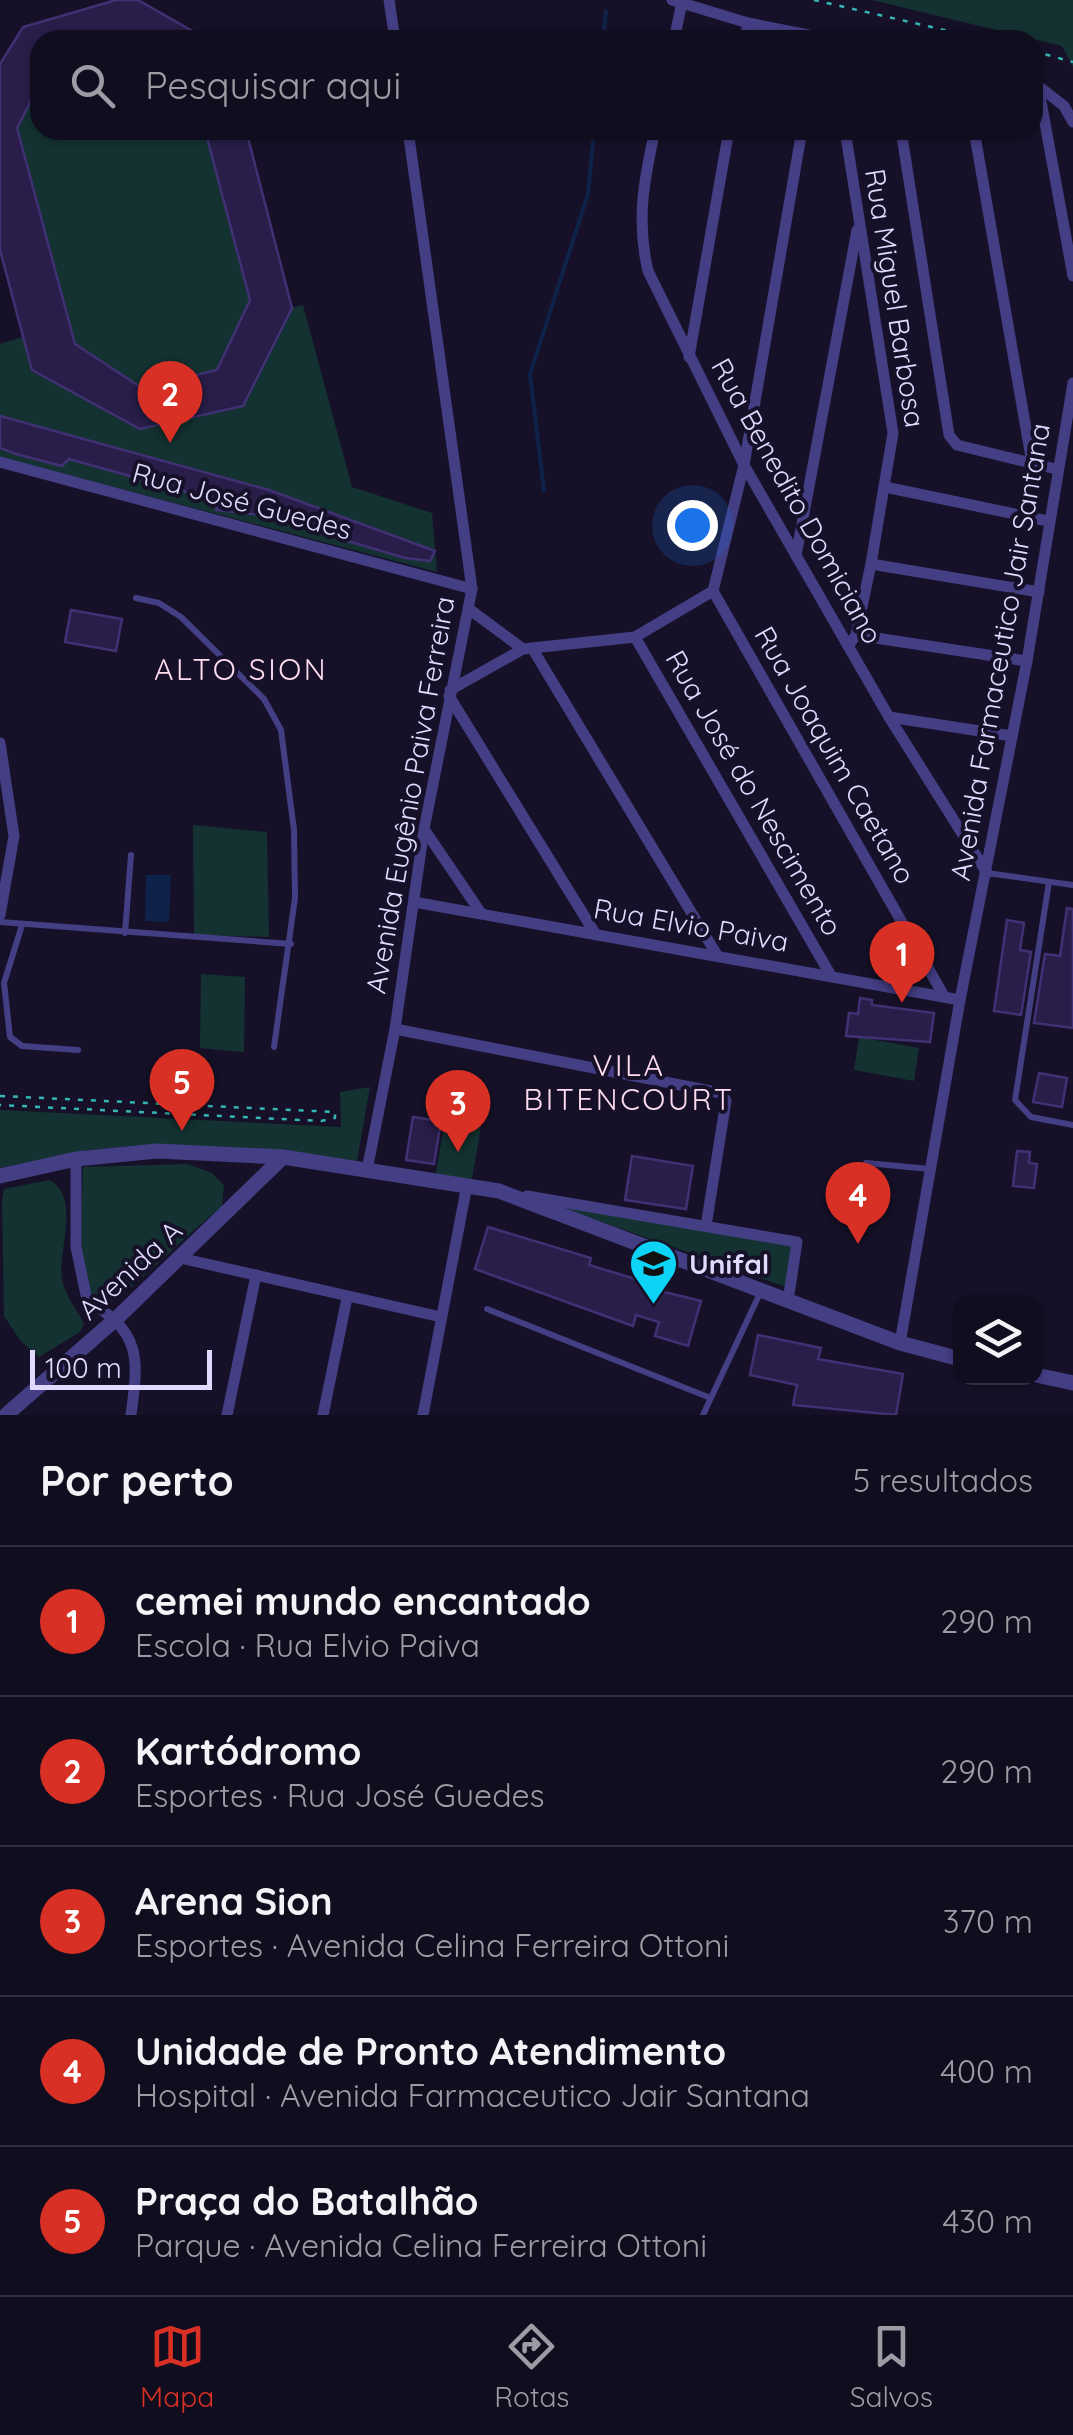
<!DOCTYPE html>
<html lang="pt">
<meta charset="utf-8">
<style>
:root{--surface:#100d1e;--page:#191627;--text:#f1f3f6;--muted:#9c9ca4;--line:#302d3c;--accent:#d93025}
body{margin:0;font-family:Quicksand,sans-serif;background:var(--page);color:var(--text)}
.controls{position:absolute;right:30px;bottom:30px;display:grid;overflow:hidden;border-radius:20px;box-shadow:0 2px 8px #0004}
.controls button{width:90px;height:90px;display:grid;place-items:center;padding:0;border:0;border-bottom:2px solid var(--line);background:var(--surface);color:var(--text);font:50px sans-serif}
.scale{position:absolute;left:30px;bottom:25px;width:182px;box-sizing:border-box;padding-left:10px;border:5px solid #dfdafe;border-top:0;font-size:28px;line-height:35px;white-space:nowrap;color:#dfdafe;-webkit-text-stroke:8px #161128;paint-order:stroke}
.you{position:absolute;left:692px;top:525px;width:35px;height:35px;margin:-25px;border:8px solid #fff;border-radius:50%;background:#1a73e8;box-shadow:0 0 0 15px #1a73e833}
.badge{display:grid;place-items:center;width:65px;height:65px;border-radius:50%;background:var(--accent);color:#fff;font-size:32px;font-weight:700}
.pin{position:absolute;translate:-50% -82px;filter:drop-shadow(0 2px 5px #0008)}
.pin::after{content:'';position:absolute;top:52px;width:35px;height:30px;background:inherit;clip-path:polygon(0 0,100% 0,50% 100%)}
.list{margin:0;padding:0;list-style:none}
h2{display:flex;justify-content:space-between;align-items:center;height:130px;margin:0;padding:0 40px;font-size:42px}
h2 small{font-size:32px;font-weight:400;color:var(--muted)}
.list li{display:grid;grid-template-columns:65px 1fr auto;gap:30px;align-items:center;box-sizing:border-box;height:150px;padding:0 40px;border-top:2px solid var(--line)}
.list b{display:block;font-size:38px;white-space:nowrap}
.list p{margin:0;font-size:32px;white-space:nowrap;color:var(--muted)}
.list em{font-size:32px;font-style:normal;color:var(--muted)}
.icon{flex:none;width:55px;height:55px;fill:none;stroke:currentColor;stroke-width:2;stroke-linecap:round;stroke-linejoin:round}
.map{position:relative;flex:none;width:1073px;height:1415px;overflow:hidden}
.search{position:absolute;background:var(--surface);box-shadow:0 2px 8px #0004;left:30px;right:30px;top:30px;height:110px;display:flex;align-items:center;gap:25px;box-sizing:border-box;padding:0 35px;border-radius:30px;color:var(--muted);font-size:38px}
.sheet{height:880px;background:var(--surface)}
nav{display:flex;justify-content:space-around;align-items:center;box-sizing:border-box;height:140px;border-top:2px solid var(--line);background:var(--surface);font-size:28px;color:var(--muted)}
nav a{display:grid;justify-items:center;gap:5px}
nav .on{color:var(--accent)}
.map>svg:first-child{display:block}
.green{fill:#143232}
.water{fill:#0f224a}
.lines{fill:none;stroke-linecap:round;stroke-linejoin:round}
.stream{stroke:#0f224a;stroke-width:4}
.building{fill:#281e49;stroke:#413174;stroke-width:2.5}
.path{stroke:#35b7b5;stroke-width:2.5;stroke-dasharray:5 8;stroke-linecap:butt}
.service{stroke:#443e85;stroke-width:6}
.minor{stroke:#443e85;stroke-width:11}
.tertiary{stroke:#443e85;stroke-width:15}
.labels{text-anchor:middle;stroke-width:8;stroke-linejoin:round;paint-order:stroke}
.street-label{font-size:28px;fill:#dfdafe;stroke:#161128}
.poi-label{font-size:28px;font-weight:bold;fill:#dfdafe;stroke:#161128;text-anchor:start}
.neighbourhood-label{font-size:30px;letter-spacing:2.5px;fill:#fedcf0;stroke:#161128}
</style>
<div class="map">
<svg width="1073" height="1415" viewBox="0 0 1073 1415">
<rect width="100%" height="100%" fill="#161128"/>
<g class="green">
<path d="M116 0H137L40 40V130H246L292 308 303 305 352 487 432 513 437 572 0 457V344L23 337 0 250V64L23 27Z"/>
<path d="M872 0H1073V67L1062 46Z"/>
<path d="M193 825 267 832 269 937 194 935Z"/>
<path d="M201 974 245 977 244 1052 200 1048Z"/>
<path d="M859 1037 919 1048 914 1081 854 1070Z"/>
<path d="M370 1087 357 1161 298 1153 142 1145 88 1150 0 1168V1110L341 1127 340 1092Z"/>
<path d="M445 1120 481 1127 471 1184 435 1178Z"/>
<path d="M187 1164 212 1173 224 1185 222 1207C199 1222 124 1300 109 1302 101 1304 93 1299 90 1292 76 1266 83 1198 83 1167Z"/>
<path d="M49 1180C82 1196 57 1251 62 1279 65 1295 76 1309 84 1323L80 1332 39 1357 20 1340 4 1316 2 1200 4 1189Z"/>
<path d="M531 1197 798 1242 792 1289Z"/>
</g>
<path class="water" d="M146 875H171L169 922 145 921Z"/>
<g class="lines">
<g class="stream">
<path d="M603 40 606 11"/>
<path d="M544 491 530 374 588 194 594 130"/>
</g>
</g>
<g class="building">
<path d="M116 0H138L208 40H40V84L17 128 75 344 142 388 217 370 250 300 205 130H246L292 308 243 406 140 429 32 370 0 250V64L23 27Z"/>
<path d="M0 416 269 490 435 551 430 561 405 558 260 515 216 510 219 501 69 459 62 466 16 454 0 448Z"/>
<path d="M71 610 122 619 116 651 65 642Z"/>
<path d="M1067 908 1073 909V1028L1034 1023 1045 954 1060 956Z"/>
<path d="M1007 920 1024 923 1020 950 1031 952 1021 1015 994 1011Z"/>
<path d="M860 998 872 1000V1005L934 1013 930 1042 846 1036 849 1013 858 1014Z"/>
<path d="M1039 1073 1067 1078 1062 1107 1033 1102Z"/>
<path d="M413 1117 441 1121 434 1164 406 1160Z"/>
<path d="M1017 1151 1030 1152 1029 1163 1037 1164 1034 1188 1013 1186Z"/>
<path d="M632 1156 693 1166 686 1209 625 1200Z"/>
<path d="M488 1227 591 1258 589 1265 649 1283 648 1288 701 1301 688 1346 655 1336 659 1322 636 1315 633 1326 475 1269Z"/>
<path d="M758 1335 821 1348 818 1359 903 1374 896 1415 793 1405 797 1385 750 1375Z"/>
</g>
<g class="lines">
<g class="path">
<path d="M814 0 988 40"/>
<path d="M1033 51 1073 62"/>
<path d="M0 1096 335 1112V1118L321 1121 0 1105"/>
</g>
<g class="service">
<path d="M136 598 159 603 181 617 264 699 281 730 294 830 295 898 274 1047"/>
<path d="M987 873 1073 885"/>
<path d="M1049 882 1015 1100 1031 1117 1073 1125"/>
<path d="M0 922 291 944"/>
<path d="M22 925 4 983 10 1037 22 1046 78 1050"/>
<path d="M125 933 131 855"/>
<path d="M866 1163 930 1169"/>
<path d="M487 1309 708 1397"/>
<path d="M703 1415 761 1291"/>
</g>
<g class="minor">
<path d="M389 0 395 40"/>
<path d="M672 0 748 23 834 40"/>
<path d="M674 40 682 2"/>
<path d="M745 40 748 23"/>
<path d="M1037 85 1064 106 1073 122"/>
<path d="M1038 85 1073 276"/>
<path d="M655 130C644 180 636 220 648 271L744 465 889 717 987 873"/>
<path d="M845 130 893 433 871 564 856 635 848 646"/>
<path d="M901 130 949 435 957 445 1056 469"/>
<path d="M974 130 1032 463"/>
<path d="M689 357 729 130"/>
<path d="M0 462 472 589"/>
<path d="M885 487 1048 521"/>
<path d="M796 556 857 230"/>
<path d="M871 564 1039 592"/>
<path d="M713 591 944 996"/>
<path d="M469 609 523 649"/>
<path d="M856 635 1027 661"/>
<path d="M635 637 830 974"/>
<path d="M532 648 717 955"/>
<path d="M450 690 523 649 635 637 713 591 744 465 802 130"/>
<path d="M449 696 596 935"/>
<path d="M889 717 1012 736"/>
<path d="M0 743 14 836 0 915"/>
<path d="M424 829 481 913"/>
<path d="M414 902 960 1000"/>
<path d="M395 1029 721 1093 726 1101 706 1226"/>
<path d="M76 1159V1247L87 1300C141 1333 139 1356 131 1415"/>
<path d="M367 1170 395 1029 424 829 472 589 408 130"/>
<path d="M527 1196 797 1242 788 1301"/>
<path d="M180 1258 441 1317"/>
<path d="M900 1343 960 1000 1027 661 1073 383"/>
<path d="M227 1415 256 1275"/>
<path d="M323 1415 347 1298"/>
<path d="M423 1415 467 1185"/>
</g>
<g class="tertiary">
<path d="M0 1176 76 1159 157 1151 283 1157 499 1191 900 1343 960 1359"/>
<path d="M1036 1375 1073 1383"/>
<path d="M6 1415 117 1318 283 1157"/>
</g>
</g>
<defs>
<symbol id="university-pin" viewBox="-11 -11 22 30"><path d="M0 17L-7.5 6A9.5 9.5 0 1 1 7.5 6Z" fill="#0dd4f7" stroke="#161128"/><path d="M0-5L7-2L0 1L-7-2ZM-4 1L0 2.5L4 1V4Q0 6-4 4Z" fill="#111"/></symbol>
</defs>
<g fill-rule="evenodd">
<use href="#university-pin" x="626" y="1236" width="55" height="75"/>
</g>
<g class="labels">
<g class="street-label">
<text transform="translate(895 298) rotate(81)" y="10">Rua Miguel Barbosa</text>
<text transform="translate(242 501) rotate(15)" y="10">Rua José Guedes</text>
<text transform="translate(797 501) rotate(61)" y="10">Rua Benedito Domiciano</text>
<text transform="translate(1000 652) rotate(-80)" y="10">Avenida Farmaceutico Jair Santana</text>
<text transform="translate(835 755) rotate(60)" y="10">Rua Joaquim Caetano</text>
<text transform="translate(754 793) rotate(60)" y="10">Rua José do Nescimento</text>
<text transform="translate(410 795) rotate(-80)" y="10">Avenida Eugênio Paiva Ferreira</text>
<text transform="translate(691 925) rotate(10)" y="10">Rua Elvio Paiva</text>
<text transform="translate(130 1270) rotate(-43)" y="10">Avenida A</text>
</g>
<g class="poi-label">
<text x="689" y="1274">Unifal</text>
</g>
<g class="neighbourhood-label">
<text x="241" y="680">ALTO SION</text>
<text x="629" y="1076">VILA<tspan x="629" dy="34">BITENCOURT</tspan></text>
</g>
</g>
</svg>
<div class="controls">
<button><svg class="icon" aria-label="layers" viewBox="0 0 24 24"><path d="M12 4l9 5-9 5-9-5zM3 14l9 5 9-5"/></svg></button>
</div>
<div class="scale">100 m</div>
<div class="you"></div>
<div class="pin badge" style="left:902px;top:1003px">1</div>
<div class="pin badge" style="left:170px;top:443px">2</div>
<div class="pin badge" style="left:458px;top:1152px">3</div>
<div class="pin badge" style="left:858px;top:1244px">4</div>
<div class="pin badge" style="left:182px;top:1131px">5</div>
<div class="search"><svg class="icon" aria-label="search" viewBox="0 0 24 24"><circle cx="10" cy="10" r="6"/><path d="M15 15l6 6"/></svg>Pesquisar aqui</div>
</div>
<section class="sheet">
<h2>Por perto<small>5 resultados</small></h2>
<ul class="list">
<li><span class="badge">1</span><div><b>cemei mundo encantado</b><p>Escola · Rua Elvio Paiva</p></div><em>290 m</em></li>
<li><span class="badge">2</span><div><b>Kartódromo</b><p>Esportes · Rua José Guedes</p></div><em>290 m</em></li>
<li><span class="badge">3</span><div><b>Arena Sion</b><p>Esportes · Avenida Celina Ferreira Ottoni</p></div><em>370 m</em></li>
<li><span class="badge">4</span><div><b>Unidade de Pronto Atendimento</b><p>Hospital · Avenida Farmaceutico Jair Santana</p></div><em>400 m</em></li>
<li><span class="badge">5</span><div><b>Praça do Batalhão</b><p>Parque · Avenida Celina Ferreira Ottoni</p></div><em>430 m</em></li>
</ul>
</section>
<nav>
<a class="on"><svg class="icon" aria-label="map" viewBox="0 0 24 24"><path d="M3 6l6-2 6 2 6-2v14l-6 2-6-2-6 2zM9 4v14M15 6v14"/></svg>Mapa</a>
<a><svg class="icon" aria-label="directions" viewBox="0 0 24 24"><path d="M12 3l9 9-9 9-9-9zM9 14v-3h6M13 9l2 2-2 2"/></svg>Rotas</a>
<a><svg class="icon" aria-label="saved" viewBox="0 0 24 24"><path d="M7 4h10v16l-5-4-5 4z"/></svg>Salvos</a>
</nav>
